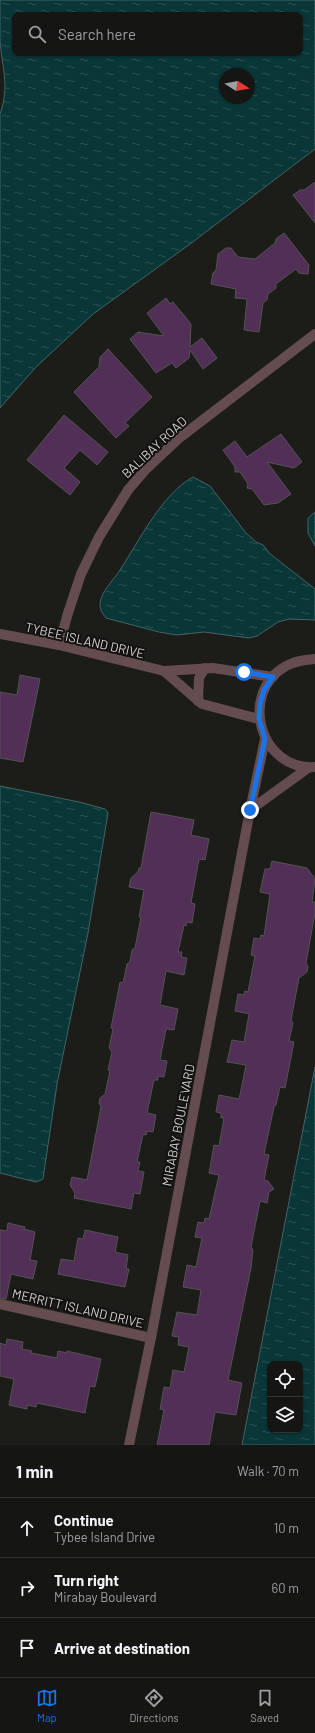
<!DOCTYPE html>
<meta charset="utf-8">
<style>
:root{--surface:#151513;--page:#1e1e1c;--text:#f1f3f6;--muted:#9d9fa0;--line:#343433;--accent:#1a73e8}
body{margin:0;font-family:Barlow,sans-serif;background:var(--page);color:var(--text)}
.controls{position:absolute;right:12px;bottom:12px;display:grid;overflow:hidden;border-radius:8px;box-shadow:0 1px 3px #0004}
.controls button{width:36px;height:36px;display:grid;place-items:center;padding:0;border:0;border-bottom:1px solid var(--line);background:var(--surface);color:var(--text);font:20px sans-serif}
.compass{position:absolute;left:219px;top:68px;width:36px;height:36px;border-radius:50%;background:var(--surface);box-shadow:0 1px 3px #0004;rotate:101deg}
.stop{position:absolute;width:12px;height:12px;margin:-9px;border:3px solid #1a73e8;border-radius:50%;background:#fff}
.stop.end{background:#1a73e8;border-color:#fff;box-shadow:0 1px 4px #0008}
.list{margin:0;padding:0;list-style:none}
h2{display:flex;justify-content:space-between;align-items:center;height:52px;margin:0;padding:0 16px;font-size:17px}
h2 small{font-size:13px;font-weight:400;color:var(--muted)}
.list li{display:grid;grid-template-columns:26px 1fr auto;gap:12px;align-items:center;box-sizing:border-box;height:60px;padding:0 16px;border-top:1px solid var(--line)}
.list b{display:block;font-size:15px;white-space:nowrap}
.list p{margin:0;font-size:13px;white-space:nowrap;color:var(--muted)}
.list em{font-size:13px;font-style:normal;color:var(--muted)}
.icon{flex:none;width:22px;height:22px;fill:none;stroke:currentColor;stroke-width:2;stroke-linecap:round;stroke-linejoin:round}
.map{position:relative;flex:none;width:315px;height:1445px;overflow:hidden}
.search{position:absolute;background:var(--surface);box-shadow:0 1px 3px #0004;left:12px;right:12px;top:12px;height:44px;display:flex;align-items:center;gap:10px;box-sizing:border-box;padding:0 14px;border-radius:8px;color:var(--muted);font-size:15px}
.sheet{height:232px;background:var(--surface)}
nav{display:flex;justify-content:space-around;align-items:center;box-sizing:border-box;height:56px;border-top:1px solid var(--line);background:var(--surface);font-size:11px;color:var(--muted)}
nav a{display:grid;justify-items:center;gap:2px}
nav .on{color:var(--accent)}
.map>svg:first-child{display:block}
.water{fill:url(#water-ripples);stroke:#456465;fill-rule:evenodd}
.building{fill:#512f56;stroke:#555355}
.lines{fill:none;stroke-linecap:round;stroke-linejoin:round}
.minor{stroke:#654c4e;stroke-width:10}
.route{stroke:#1a73e8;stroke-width:5}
.labels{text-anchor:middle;stroke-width:4;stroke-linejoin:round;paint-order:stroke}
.street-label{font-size:13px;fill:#d2d1d0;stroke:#131210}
</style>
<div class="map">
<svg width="315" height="1445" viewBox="0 0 315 1445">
<defs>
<pattern id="water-ripples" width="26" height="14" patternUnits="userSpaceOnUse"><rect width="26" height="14" fill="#093637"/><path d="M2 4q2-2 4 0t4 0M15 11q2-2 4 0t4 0" fill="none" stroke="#2c5253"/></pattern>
</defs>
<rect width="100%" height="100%" fill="#1c1c19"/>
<g class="water">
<path d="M0 0H315V149L190 244 93 314 36 367 0 408V114C10 85 2 69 0 40 0 27 0 13 0 0ZM15 15H300V53H15ZM225 74H249V98H225Z"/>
<path d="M193 477 210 486 246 533 256 542 263 545 269 553 315 589V620L289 619 278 622 257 636 249 638 204 632 177 635 159 632 106 618C103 614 100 610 100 605 100 592 114 580 120 570 139 541 162 494 193 477Z"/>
<path d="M315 512V546L308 533V518Z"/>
<path d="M0 786 79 802 105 809 108 813 88 933 57 1084 43 1179 36 1182 0 1173Z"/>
<path d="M315 1067V1445H242ZM270 1364H300V1430H270Z"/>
</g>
<g class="building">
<path d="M315 182V223L293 195 300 190H304Z"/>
<path d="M284 233 309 265 308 274 299 273 296 269 276 284V288L268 294 267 300 263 303 259 332 244 330 247 299 235 298 236 289 211 284 213 273 216 270 218 254 226 248H231L238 257 255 259 275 243 276 239Z"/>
<path d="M166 298 170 304 173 302 191 324 190 347 202 338 217 358 203 369 190 350 189 358 176 368 172 363 156 373 130 339 138 332 164 336 147 313Z"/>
<path d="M108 349 152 397 125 423 129 426 116 438 74 392 99 367 100 357Z"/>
<path d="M64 415 108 452 97 465 80 450 64 468 80 482 70 495 27 460Z"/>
<path d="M281 434 302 462 294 468 267 462 291 494 278 503 264 505 252 489 247 488 248 484 240 472H235V467L223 450 235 441 247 457Z"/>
<path d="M20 675 40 679 23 762 0 758V692L17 695Z"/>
<path d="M151 812 194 820 191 835 209 839 205 860 199 859 191 903 195 904 192 923 187 922 186 926 184 925 178 952H182L181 957 187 958 184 975 166 971 160 1005 178 1009 174 1030 166 1029 160 1060 167 1061 164 1077 158 1076V1080H154L147 1113 156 1115 153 1132 147 1131 146 1135 143 1134 137 1162H140L138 1171 144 1172 140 1194 134 1193 131 1209 74 1198 75 1193 70 1185 72 1177 87 1180 101 1107 99 1103 100 1098 105 1094 110 1071 108 1070 112 1052 109 1048 113 1029 111 1028 120 982 123 983 127 964 130 962 132 950 135 948 141 917H139L144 890 129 887 131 878 138 872 139 868H141Z"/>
<path d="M272 861 307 868 315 879 312 902H315V913L306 963 308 967 307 972 299 978 291 1020 293 1023 289 1041 294 1042 285 1088 280 1087 276 1105 274 1107 264 1154 269 1155 264 1180 268 1181 274 1189 269 1192 267 1203 260 1201 251 1247 253 1250 251 1268 228 1380 242 1383 236 1415 215 1412 209 1445H157L164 1410 160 1409 164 1387 170 1388 173 1370 184 1372 189 1347 178 1345 179 1337 172 1336 177 1312 197 1315 201 1290 183 1287 187 1265 196 1267 202 1238 195 1237 198 1222 204 1223 205 1218 209 1219 219 1175 209 1173 214 1145 219 1146 224 1118H221V1113L216 1112 219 1095 239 1099 241 1090 246 1065 227 1062 232 1040 244 1042 249 1014 235 1011 238 994 244 995 245 991 248 992 255 956 251 955 254 938 260 939 261 935 264 936 270 894 260 892 265 869H270Z"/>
<path d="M8 1223 25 1227 24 1229 35 1232 30 1260 37 1261 33 1279 11 1274 6 1299 0 1298V1230L7 1231Z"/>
<path d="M85 1230 118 1237 115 1252 128 1255 126 1269H129L125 1287 58 1274 61 1259 74 1261 78 1238 83 1239Z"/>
<path d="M7 1339 23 1342 22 1349 32 1351 31 1353 57 1358 58 1351 67 1353V1351L101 1359 95 1387 90 1386 85 1413 37 1403 36 1407 27 1405V1409L9 1405 14 1379 0 1376V1343L6 1345Z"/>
</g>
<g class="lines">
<g class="minor">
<path d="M0 634 59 645 164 671 213 668 273 677"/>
<path d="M59 645 68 613 81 574 99 537 128 490 146 469 178 439 315 334"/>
<path d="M315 659C305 660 295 661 286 666 238 693 260 771 315 767"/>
<path d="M164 671 202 704 259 719"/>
<path d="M198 701 199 678 205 668"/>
<path d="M250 810 308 768"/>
<path d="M0 1304 151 1338"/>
<path d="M129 1445 151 1338 250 810 265 739"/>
</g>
</g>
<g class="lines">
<path class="route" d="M244 672 273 677 264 690 260 704 259 719 265 739 250 810"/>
</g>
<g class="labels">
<g class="street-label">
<text transform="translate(154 447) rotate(-43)" y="5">BALIBAY ROAD</text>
<text transform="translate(85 640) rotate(13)" y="5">TYBEE ISLAND DRIVE</text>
<text transform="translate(178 1125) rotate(-79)" y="5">MIRABAY BOULEVARD</text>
<text transform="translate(78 1308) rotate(13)" y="5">MERRITT ISLAND DRIVE</text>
</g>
</g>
</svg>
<div class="controls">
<button><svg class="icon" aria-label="locate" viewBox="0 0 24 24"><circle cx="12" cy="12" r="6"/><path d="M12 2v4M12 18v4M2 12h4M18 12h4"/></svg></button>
<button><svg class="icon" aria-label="layers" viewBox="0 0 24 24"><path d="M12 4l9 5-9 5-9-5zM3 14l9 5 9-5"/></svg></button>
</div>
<svg class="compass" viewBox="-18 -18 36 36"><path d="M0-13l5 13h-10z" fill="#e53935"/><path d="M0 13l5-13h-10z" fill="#9d9fa0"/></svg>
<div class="stop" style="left:244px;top:672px"></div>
<div class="stop end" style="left:250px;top:810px"></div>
<div class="search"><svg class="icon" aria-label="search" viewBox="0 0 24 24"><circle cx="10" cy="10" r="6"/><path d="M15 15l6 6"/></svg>Search here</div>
</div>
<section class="sheet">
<h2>1 min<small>Walk · 70 m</small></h2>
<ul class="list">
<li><svg class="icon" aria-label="ahead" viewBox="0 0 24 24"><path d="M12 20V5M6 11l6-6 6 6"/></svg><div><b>Continue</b><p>Tybee Island Drive</p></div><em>10 m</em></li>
<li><svg class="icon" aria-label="right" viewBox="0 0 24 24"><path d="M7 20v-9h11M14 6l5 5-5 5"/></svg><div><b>Turn right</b><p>Mirabay Boulevard</p></div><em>60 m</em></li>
<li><svg class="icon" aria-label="arrive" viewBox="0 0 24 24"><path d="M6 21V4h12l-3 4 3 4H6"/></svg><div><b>Arrive at destination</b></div></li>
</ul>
</section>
<nav>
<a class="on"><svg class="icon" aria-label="map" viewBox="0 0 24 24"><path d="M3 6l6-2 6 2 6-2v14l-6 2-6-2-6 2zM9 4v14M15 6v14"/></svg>Map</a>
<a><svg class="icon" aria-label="directions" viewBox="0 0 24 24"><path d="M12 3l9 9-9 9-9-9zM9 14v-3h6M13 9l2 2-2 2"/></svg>Directions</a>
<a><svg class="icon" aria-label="saved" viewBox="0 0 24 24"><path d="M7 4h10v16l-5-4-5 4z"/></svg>Saved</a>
</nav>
